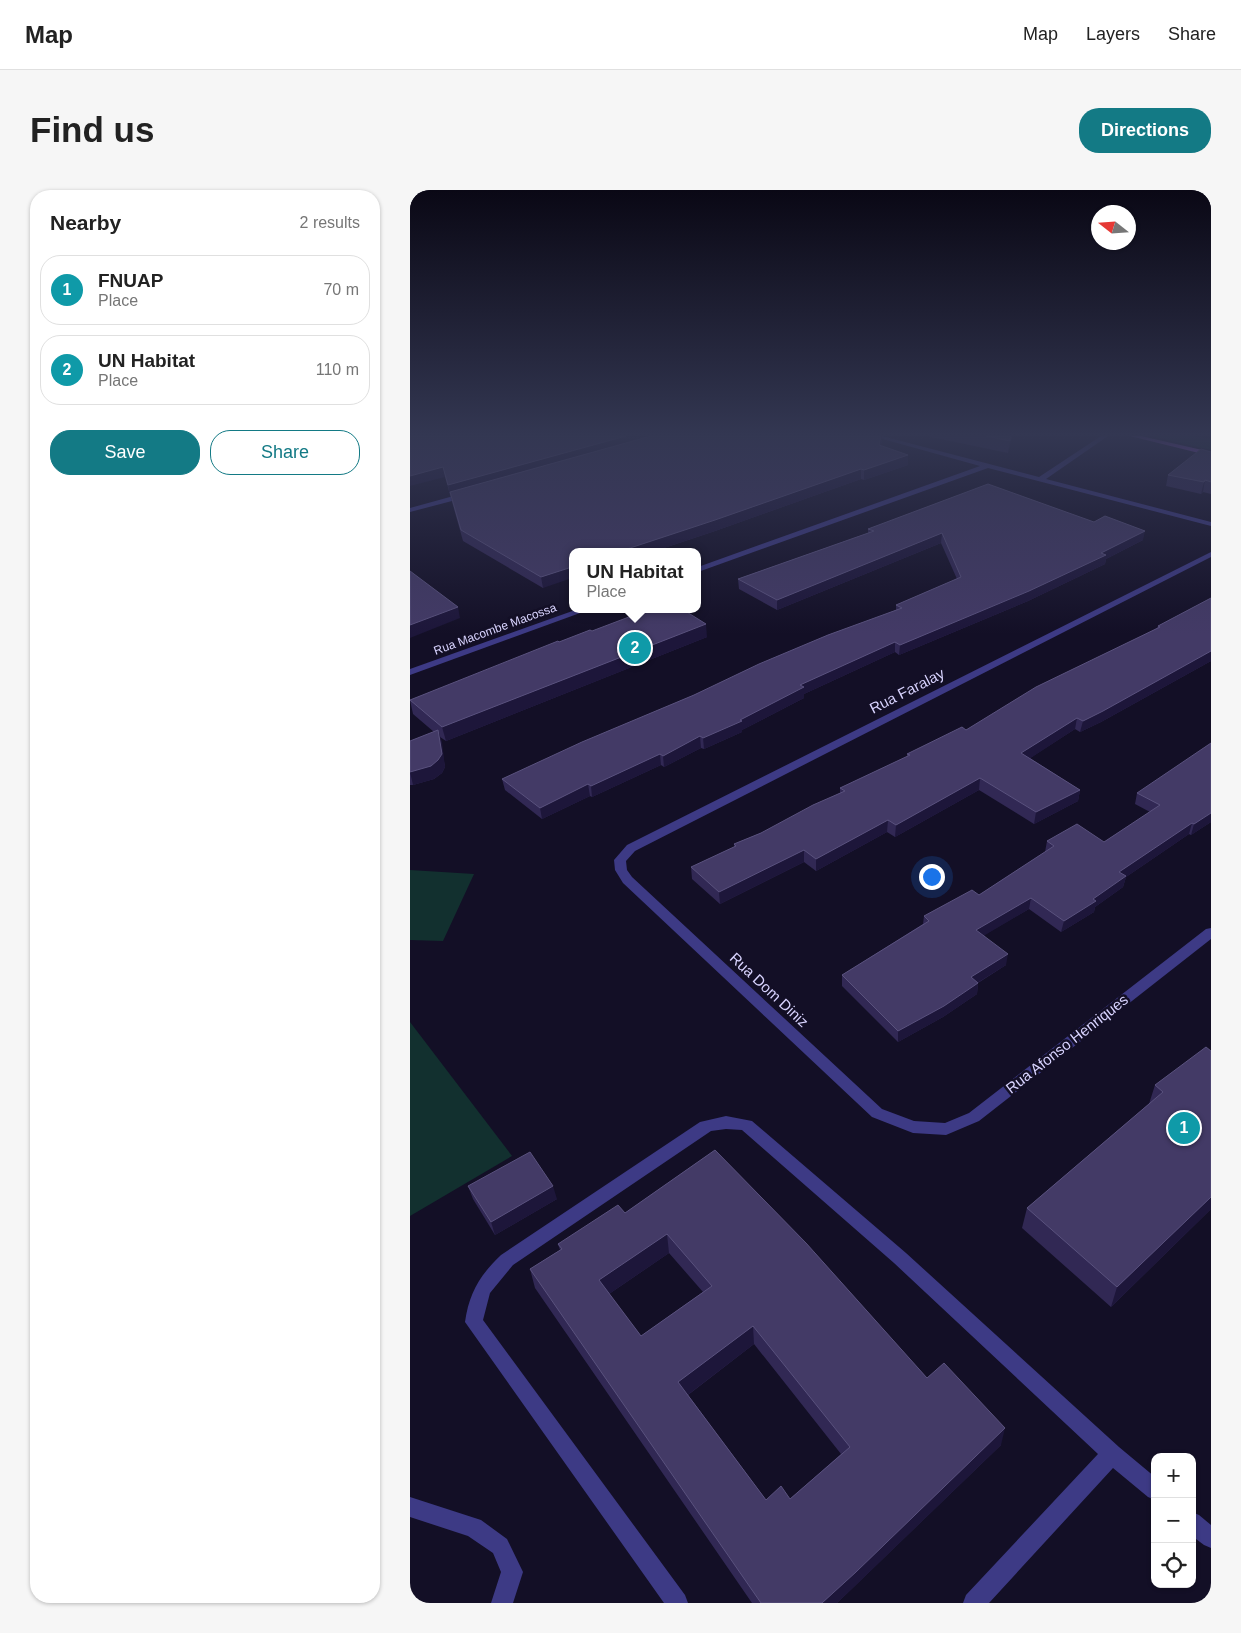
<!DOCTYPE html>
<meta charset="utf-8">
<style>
:root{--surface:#fff;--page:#f6f6f6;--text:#222;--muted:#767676;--line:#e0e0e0;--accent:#137a85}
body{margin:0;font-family:Helvetica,sans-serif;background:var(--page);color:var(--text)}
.controls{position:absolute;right:15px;bottom:15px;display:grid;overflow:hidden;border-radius:10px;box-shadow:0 1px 4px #0004}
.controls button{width:45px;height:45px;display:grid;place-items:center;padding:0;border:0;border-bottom:1px solid var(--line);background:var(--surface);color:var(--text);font:25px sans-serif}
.compass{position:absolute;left:681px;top:15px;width:45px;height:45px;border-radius:50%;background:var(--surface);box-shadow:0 1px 4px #0004;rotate:287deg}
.you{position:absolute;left:521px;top:686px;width:18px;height:18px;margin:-12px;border:4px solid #fff;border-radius:50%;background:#1a73e8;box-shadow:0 0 0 8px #1a73e833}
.badge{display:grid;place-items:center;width:32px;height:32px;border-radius:50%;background:var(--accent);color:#fff;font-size:16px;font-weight:700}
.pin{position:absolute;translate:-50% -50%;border:2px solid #fff;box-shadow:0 1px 5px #0006}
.popup{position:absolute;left:159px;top:358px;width:132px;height:65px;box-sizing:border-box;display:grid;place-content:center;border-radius:10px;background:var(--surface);filter:drop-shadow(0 1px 4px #0005);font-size:16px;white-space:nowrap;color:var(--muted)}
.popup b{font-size:19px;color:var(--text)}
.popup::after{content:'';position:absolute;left:50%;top:100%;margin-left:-10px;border:10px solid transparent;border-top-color:var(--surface)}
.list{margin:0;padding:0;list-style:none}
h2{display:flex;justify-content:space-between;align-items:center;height:65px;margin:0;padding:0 20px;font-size:21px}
h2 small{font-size:16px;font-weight:400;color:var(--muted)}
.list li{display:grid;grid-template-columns:32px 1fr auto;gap:15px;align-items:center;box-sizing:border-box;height:70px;margin:0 10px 10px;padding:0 10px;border:1px solid var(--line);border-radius:20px}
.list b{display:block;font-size:19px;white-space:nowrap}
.list p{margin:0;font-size:16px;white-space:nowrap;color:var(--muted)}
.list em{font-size:16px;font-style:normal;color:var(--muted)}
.actions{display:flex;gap:10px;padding:15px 20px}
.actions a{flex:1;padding:11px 0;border:1px solid var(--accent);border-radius:20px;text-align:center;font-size:18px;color:var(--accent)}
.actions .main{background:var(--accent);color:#fff}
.icon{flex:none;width:28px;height:28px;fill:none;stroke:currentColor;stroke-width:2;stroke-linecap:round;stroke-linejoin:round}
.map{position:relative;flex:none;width:801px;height:1413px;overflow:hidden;border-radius:20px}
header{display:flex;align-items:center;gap:30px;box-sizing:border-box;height:70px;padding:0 25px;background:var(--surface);border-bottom:1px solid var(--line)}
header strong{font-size:24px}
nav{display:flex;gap:28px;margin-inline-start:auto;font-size:18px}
.intro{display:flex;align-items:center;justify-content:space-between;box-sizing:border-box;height:120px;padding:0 30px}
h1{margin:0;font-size:35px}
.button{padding:12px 22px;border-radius:20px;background:var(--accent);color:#fff;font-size:18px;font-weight:700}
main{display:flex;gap:30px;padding:0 30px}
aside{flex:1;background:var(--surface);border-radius:20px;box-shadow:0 1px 4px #0004}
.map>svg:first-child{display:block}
.green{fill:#12302f}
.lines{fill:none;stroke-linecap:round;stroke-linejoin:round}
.minor{fill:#3d3a85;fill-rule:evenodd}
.major{fill:#c25bff;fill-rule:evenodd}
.wall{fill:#312854;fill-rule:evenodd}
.shaded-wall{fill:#1d163a}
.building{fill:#433a66;stroke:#5a527e;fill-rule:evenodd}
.labels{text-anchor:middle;stroke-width:5;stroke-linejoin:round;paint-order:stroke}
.far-street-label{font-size:12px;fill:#d9d4ff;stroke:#130f26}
.street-label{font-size:15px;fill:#d9d4ff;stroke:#130f26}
</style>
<header>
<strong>Map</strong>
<nav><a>Map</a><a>Layers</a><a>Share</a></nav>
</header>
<div class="intro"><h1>Find us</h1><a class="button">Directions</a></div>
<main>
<aside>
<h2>Nearby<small>2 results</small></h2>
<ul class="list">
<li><span class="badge" style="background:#0f9aa8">1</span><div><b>FNUAP</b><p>Place</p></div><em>70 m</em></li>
<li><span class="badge" style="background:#0f9aa8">2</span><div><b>UN Habitat</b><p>Place</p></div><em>110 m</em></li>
</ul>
<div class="actions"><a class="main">Save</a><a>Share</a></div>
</aside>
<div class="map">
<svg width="801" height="1413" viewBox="0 0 801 1413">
<rect width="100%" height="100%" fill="#130f26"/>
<g class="green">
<path d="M740 246H785L801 249V260Z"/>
<path d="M0 680 64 684 33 751 0 750Z"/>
<path d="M0 832 102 966 0 1026Z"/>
</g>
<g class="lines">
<g class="minor">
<path d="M462 246H472L629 287 691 246H698L636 289 801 332V336L578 278 288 382V377L570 276Z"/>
<path d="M58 302 62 304 61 306 0 322V318Z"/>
<path d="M801 362V367L225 661 216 671 217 680 222 687 472 919 504 931 535 933 559 923 796 739 801 738V749L569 931 536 945 503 943 462 927 213 693 205 680 204 670 217 655Z"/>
<path d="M168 419H181L0 485V479Z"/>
<path d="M316 926 342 931 496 1063 709 1257 745 1287V1310L738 1307 703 1278 579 1413H553L556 1405 688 1264 484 1073 332 940 316 939 301 941 103 1075 80 1103 73 1130 275 1405 278 1413H254L55 1132C59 1103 70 1085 91 1065L290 932Z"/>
<path d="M0 1307 71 1330 97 1349 113 1382 103 1413H81L91 1382 83 1363 58 1346 0 1327Z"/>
<path d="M782 1322 789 1325 801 1335V1358L794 1355 782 1346Z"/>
</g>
<path class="major" d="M720 246H731L801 262V266Z"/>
</g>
<g class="wall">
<path d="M0 246 472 251 471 255 498 265V275L454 290 451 289 305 341 242 362H162L133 398 53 351 35 287Z"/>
<path d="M516 246H602L598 263Z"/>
<path d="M801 262V304L793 302 791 304 756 296 758 285Z"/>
<path d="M458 339 733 350 696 369 695 374 618 411 489 465 485 462 394 504V508L332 540V542L294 559 291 558 254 577 251 575 182 607 180 606 132 629 95 600 92 589 284 505 486 420V415L547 389 531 353 367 420 329 399 328 389 458 343Z"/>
<path d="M801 408V471L691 532 670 542 665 539 620 568 670 600 668 611 624 634 569 600 485 647 477 642 406 681 394 672 310 714 282 689 281 677 324 657V654L351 643 430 603V598L497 567V564L556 540 747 438 748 436Z"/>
<path d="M182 441 297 447 36 551 30 547 35 577 32 583 24 589 3 595H0V551L24 542 3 524 0 510 149 452Z"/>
<path d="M727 603 801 632 781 645 779 644 716 687 713 697 685 717 684 722 651 742 619 719 574 745 596 775 568 793 567 804 533 827 488 852 432 796V785L513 734 514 726 569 705 635 662 637 651 694 652 740 622 725 614Z"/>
<path d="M801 861V1019L701 1117 612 1038 617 1018 739 914 745 895Z"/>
<path d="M305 960 517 1188 591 1255 427 1413H342L125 1098 120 1079 150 1060 148 1054 215 1023ZM259 1063 293 1102 231 1146 199 1104ZM344 1154 431 1264 380 1309 356 1310 278 1205Z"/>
<path d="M58 996 147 1009 85 1045 63 1009Z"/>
</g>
<g class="shaded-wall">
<path d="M216 246H252L40 305 38 295Z"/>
<path d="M471 246H472V251L468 264 469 255Z"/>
<path d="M601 246H602L598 263 600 251Z"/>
<path d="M498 265V275L454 290V280Z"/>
<path d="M33 277 35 287 0 296V286Z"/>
<path d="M451 279V289L305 341 242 362H208Z"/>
<path d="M795 290 793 302 791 304 794 292Z"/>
<path d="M735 341 733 350 696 369 695 374 618 411 489 465 490 455 691 363Z"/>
<path d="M532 343 531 353 367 420V410Z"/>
<path d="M162 377V388L133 398 131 387Z"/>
<path d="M48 417 50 428 0 448V435Z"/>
<path d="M296 434 297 447 36 551 32 537Z"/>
<path d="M485 452V462L394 504V508L332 540V542L294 559 293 548 330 530 390 495Z"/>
<path d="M801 461V471L691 532 670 542 673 531Z"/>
<path d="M667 528 665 539 610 575 611 563Z"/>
<path d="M28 540 32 552 35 577 32 583 24 589 3 595 0 582Z"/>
<path d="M290 546 291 558 254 577 253 566Z"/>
<path d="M250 564 251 575 182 607 181 596Z"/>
<path d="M570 588 569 600 485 647 486 635Z"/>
<path d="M178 594 180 606 132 629 130 618Z"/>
<path d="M670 600 668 611 624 634 626 622Z"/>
<path d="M801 623V632L781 645 784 634Z"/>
<path d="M478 630 477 642 406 681V669Z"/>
<path d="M782 633 779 644 716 687 713 697 685 717 684 722 651 742 654 731 683 709 709 682Z"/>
<path d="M394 660V672L310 714 309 702Z"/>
<path d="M621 708 619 719 565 751 566 740Z"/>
<path d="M598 764 596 775 559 798 561 787Z"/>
<path d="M568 793 567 804 533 827 488 852V841Z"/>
<path d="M143 996 147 1009 85 1045 81 1032Z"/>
<path d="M801 1007V1019L701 1117 707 1097Z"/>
<path d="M257 1044 259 1063 193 1108 189 1090Z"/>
<path d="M343 1136 344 1154 271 1210 268 1192Z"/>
<path d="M595 1238 591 1255 444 1397 427 1413H412Z"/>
</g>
<g class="building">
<path d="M0 246H216L38 295 33 277 0 286Z"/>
<path d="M241 246H471L469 255 498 265 454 280 451 279 305 330 208 362H162V377L131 387 51 340 40 302Z"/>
<path d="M576 246H601L600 251Z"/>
<path d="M791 259 801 262V292L795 290 794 292 758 285Z"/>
<path d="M578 294 684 332 695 326 735 341 691 363 696 365 619 401 490 455 485 452 390 495 394 497 330 530 332 531 293 548 290 546 253 566 250 564 181 596 178 594 130 618 92 589 172 552 284 505 349 474 418 445 492 418 486 415 551 387 532 343 367 410 328 389 464 341 458 339Z"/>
<path d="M0 381 48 417 0 435Z"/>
<path d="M801 408V461L693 521 673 531 667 528 611 563 670 600 626 622 570 588 486 635 478 630 406 669 394 660 309 702 281 677 326 656 324 654 351 643 403 615 435 601 430 598 500 565 497 564 552 537 556 540 626 497 750 437 748 436Z"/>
<path d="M240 419H272L296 434 32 537 0 510 148 451 149 452 180 440 182 441Z"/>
<path d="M28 540 32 564 28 570 21 576 0 582V551Z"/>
<path d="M801 553V623L784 634 782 633 709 682 716 686 683 709 686 711 654 731 621 708 566 740 598 764 561 787 568 793 534 816 488 841 432 785 519 731 514 726 562 700 569 705 644 656 637 651 667 634 694 652 750 615 727 603Z"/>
<path d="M796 857 801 861V1007L707 1097 617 1018 753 902 745 895Z"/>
<path d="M305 960 396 1053 517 1188 534 1173 595 1238 446 1382 412 1413H351L120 1079 152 1059 148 1054 208 1015 215 1023ZM257 1044 302 1096 231 1146 189 1090ZM343 1136 440 1257 380 1309 371 1296 356 1310 268 1192Z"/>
<path d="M120 962 143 996 81 1032 58 996Z"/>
</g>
<linearGradient id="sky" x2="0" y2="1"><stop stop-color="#0a0815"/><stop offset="0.55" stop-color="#333752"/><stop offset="1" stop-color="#333752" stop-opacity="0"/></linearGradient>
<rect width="801" height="444" fill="url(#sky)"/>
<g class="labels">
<g class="far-street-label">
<text transform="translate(85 439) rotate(-20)" y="4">Rua Macombe Macossa</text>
</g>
<g class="street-label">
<text transform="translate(497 501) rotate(-27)" y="5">Rua Faralay</text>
<text transform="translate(359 800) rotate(43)" y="5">Rua Dom Diniz</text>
<text transform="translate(657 854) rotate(-38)" y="5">Rua Afonso Henriques</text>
</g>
</g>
</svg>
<div class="controls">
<button>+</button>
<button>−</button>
<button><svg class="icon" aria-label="locate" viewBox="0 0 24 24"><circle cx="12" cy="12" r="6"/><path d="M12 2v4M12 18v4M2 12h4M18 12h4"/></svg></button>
</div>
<svg class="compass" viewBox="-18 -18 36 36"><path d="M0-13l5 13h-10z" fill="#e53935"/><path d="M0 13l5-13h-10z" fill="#767676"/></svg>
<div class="you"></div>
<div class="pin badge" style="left:774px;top:938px;background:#0f9aa8">1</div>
<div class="pin badge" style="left:225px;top:458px;background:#0f9aa8">2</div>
<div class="popup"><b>UN Habitat</b>Place</div>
</div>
</main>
